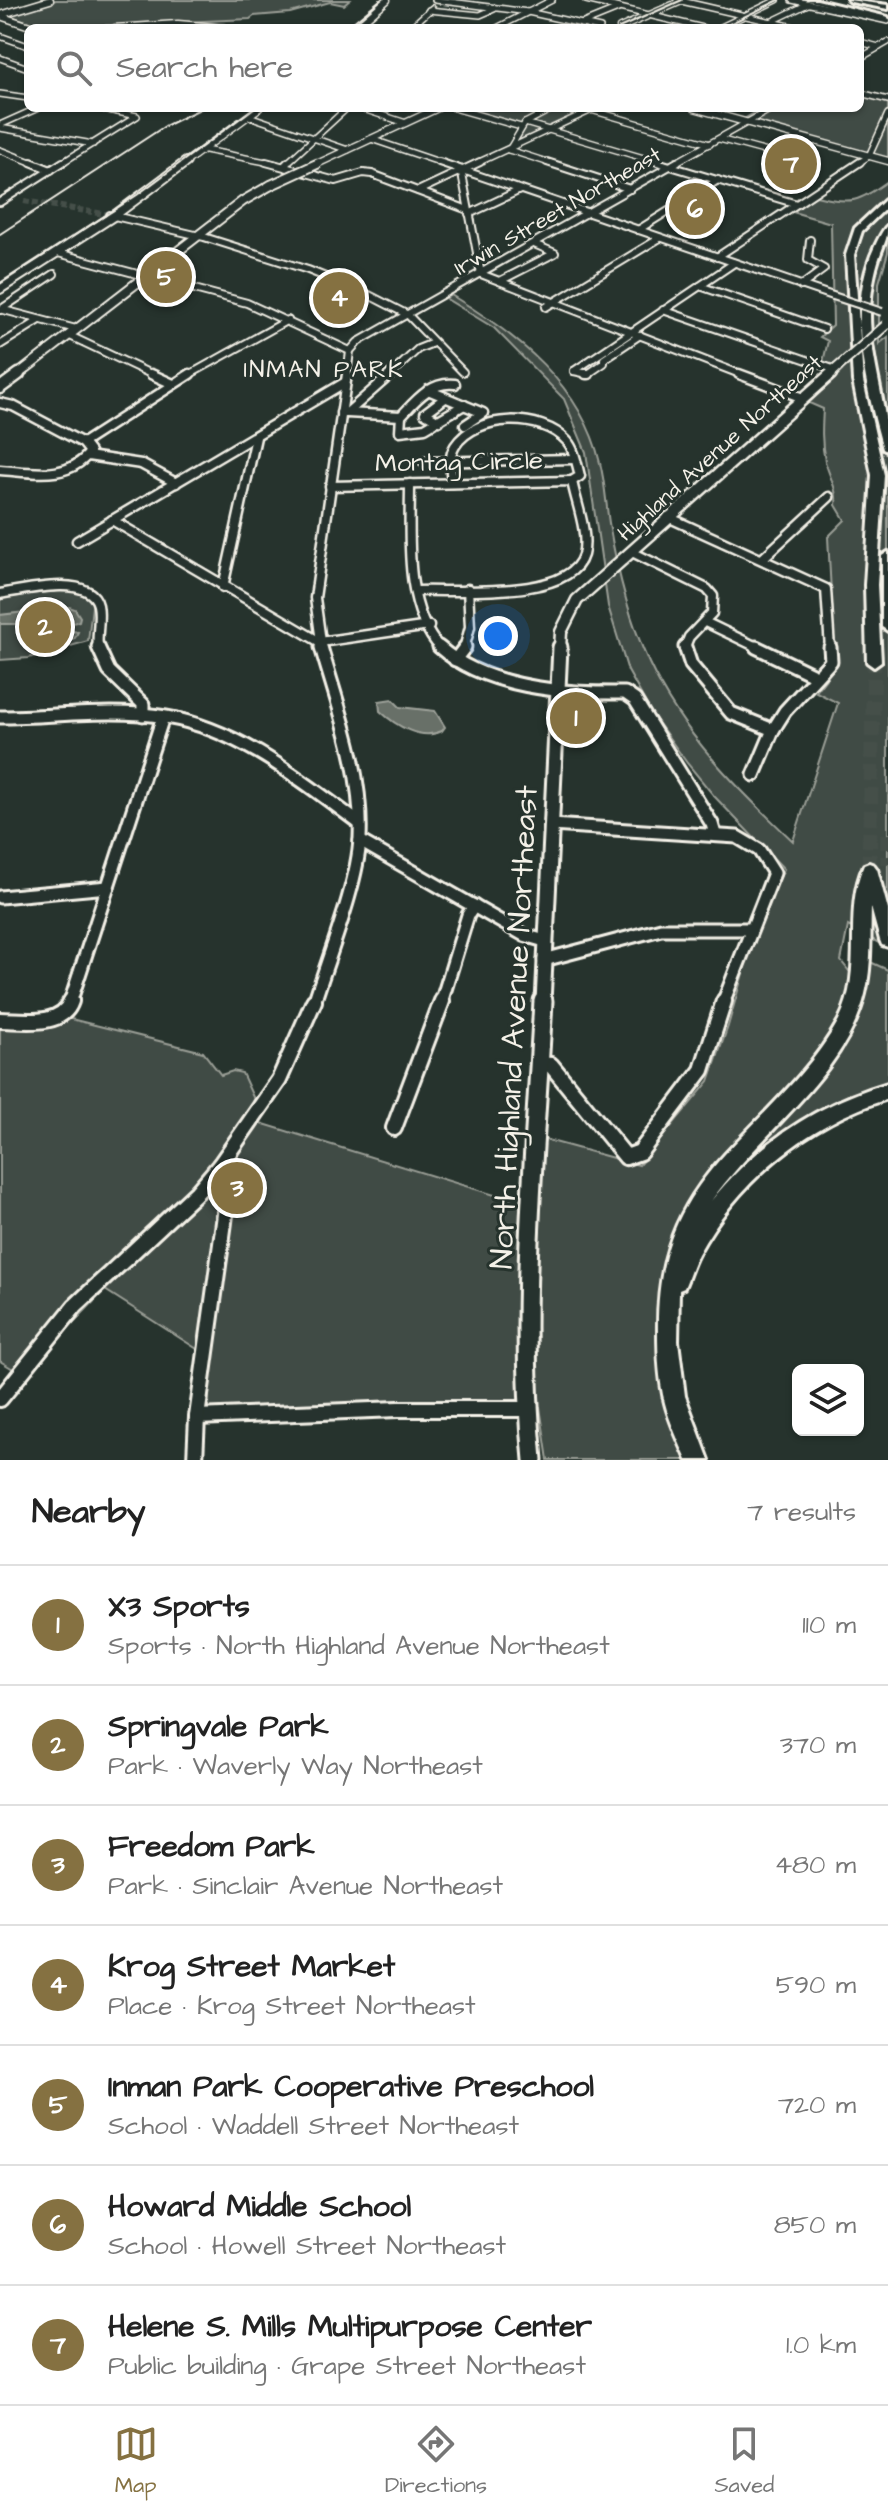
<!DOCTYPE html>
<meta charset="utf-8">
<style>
:root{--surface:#fff;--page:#f2f2f2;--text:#222;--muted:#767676;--line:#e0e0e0;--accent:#857141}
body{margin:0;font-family:"Architects Daughter",sans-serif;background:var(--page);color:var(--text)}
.controls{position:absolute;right:24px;bottom:24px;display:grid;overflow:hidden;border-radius:12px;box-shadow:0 2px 6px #0004}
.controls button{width:72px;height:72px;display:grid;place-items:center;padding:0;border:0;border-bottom:2px solid var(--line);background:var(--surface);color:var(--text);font:40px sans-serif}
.you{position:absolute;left:498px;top:636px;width:28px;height:28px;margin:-20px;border:6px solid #fff;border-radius:50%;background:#1a73e8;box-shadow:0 0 0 12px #1a73e833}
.badge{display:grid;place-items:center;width:52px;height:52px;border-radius:50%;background:var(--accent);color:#fff;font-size:26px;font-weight:700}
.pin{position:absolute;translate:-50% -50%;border:4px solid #fff;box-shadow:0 2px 8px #0006}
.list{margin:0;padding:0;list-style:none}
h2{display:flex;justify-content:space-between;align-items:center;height:104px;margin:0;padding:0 32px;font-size:34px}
h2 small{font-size:26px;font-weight:400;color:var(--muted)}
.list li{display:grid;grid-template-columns:52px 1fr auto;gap:24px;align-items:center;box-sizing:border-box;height:120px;padding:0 32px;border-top:2px solid var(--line)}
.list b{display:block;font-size:30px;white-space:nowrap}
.list p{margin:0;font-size:26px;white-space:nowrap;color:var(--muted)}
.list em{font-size:26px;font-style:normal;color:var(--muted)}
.icon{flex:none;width:44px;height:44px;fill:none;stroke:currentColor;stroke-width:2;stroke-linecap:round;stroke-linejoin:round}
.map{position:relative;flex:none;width:888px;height:1460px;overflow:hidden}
.search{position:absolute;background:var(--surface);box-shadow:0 2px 6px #0004;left:24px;right:24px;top:24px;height:88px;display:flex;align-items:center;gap:20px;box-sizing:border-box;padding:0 28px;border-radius:12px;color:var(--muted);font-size:30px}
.sheet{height:944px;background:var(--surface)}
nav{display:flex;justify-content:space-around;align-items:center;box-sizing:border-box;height:112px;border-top:2px solid var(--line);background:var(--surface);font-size:22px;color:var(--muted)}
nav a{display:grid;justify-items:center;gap:4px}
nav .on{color:var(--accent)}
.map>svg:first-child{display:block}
.green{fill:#414b45;stroke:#9a9e96;stroke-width:2}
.water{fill:#676f68;stroke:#9fa39b;stroke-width:2}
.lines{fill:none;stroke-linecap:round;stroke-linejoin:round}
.minor-tunnel{stroke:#455049;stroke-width:6;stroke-dasharray:6 3;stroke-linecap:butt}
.highway-tunnel{stroke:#455049;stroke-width:15;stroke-dasharray:15 7;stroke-linecap:butt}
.minor-far4-casing{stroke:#f4f1e8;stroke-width:8}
.minor-far3-casing{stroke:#f4f1e8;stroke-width:10}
.minor-far2-casing{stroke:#f4f1e8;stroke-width:13}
.minor-far1-casing{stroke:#f4f1e8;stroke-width:17}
.minor-casing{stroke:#f4f1e8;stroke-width:20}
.major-far4-casing{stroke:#f4f1e8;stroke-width:9}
.major-far3-casing{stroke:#f4f1e8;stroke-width:12}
.major-far2-casing{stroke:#f4f1e8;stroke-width:15}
.major-far1-casing{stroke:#f4f1e8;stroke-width:19}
.major-casing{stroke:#f4f1e8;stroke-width:23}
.highway-casing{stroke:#f4f1e8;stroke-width:6}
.minor-far4{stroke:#26332d;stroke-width:5}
.minor-far3{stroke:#26332d;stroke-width:6}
.minor-far2{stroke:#26332d;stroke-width:8}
.minor-far1{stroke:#26332d;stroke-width:11}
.minor{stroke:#26332d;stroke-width:14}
.major-far4{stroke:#26332d;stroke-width:6}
.major-far3{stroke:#26332d;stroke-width:8}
.major-far2{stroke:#26332d;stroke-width:10}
.major-far1{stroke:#26332d;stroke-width:13}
.major{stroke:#26332d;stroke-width:17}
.highway{fill:#26332d;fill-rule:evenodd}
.tram{stroke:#f4f1e8;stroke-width:2}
.rail{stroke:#f4f1e8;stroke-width:2}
.minor-bridge-casing{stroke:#f4f1e8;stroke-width:10;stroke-linecap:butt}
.major-bridge-far1-casing{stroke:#f4f1e8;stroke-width:9;stroke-linecap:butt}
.major-bridge-casing{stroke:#f4f1e8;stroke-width:12;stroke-linecap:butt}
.minor-bridge{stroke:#26332d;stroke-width:6}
.major-bridge-far1{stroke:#26332d;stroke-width:6}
.major-bridge{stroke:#26332d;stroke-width:8}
.labels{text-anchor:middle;stroke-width:6;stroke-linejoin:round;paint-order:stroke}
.far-street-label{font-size:22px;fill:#f4f1e8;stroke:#26332d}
.far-neighbourhood-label{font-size:24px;letter-spacing:2px;fill:#f4f1e8;stroke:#26332d}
.street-label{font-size:26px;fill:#f4f1e8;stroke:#26332d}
.near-street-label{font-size:32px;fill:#f4f1e8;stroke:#26332d}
</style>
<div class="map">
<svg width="888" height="1460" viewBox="0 0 888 1460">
<rect width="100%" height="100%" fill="#26332d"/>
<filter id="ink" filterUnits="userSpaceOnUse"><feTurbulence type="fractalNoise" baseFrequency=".0125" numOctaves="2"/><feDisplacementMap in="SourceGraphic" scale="16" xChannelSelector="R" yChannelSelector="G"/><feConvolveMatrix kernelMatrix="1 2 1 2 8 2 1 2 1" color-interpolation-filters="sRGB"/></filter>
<g filter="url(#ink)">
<g class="green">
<path d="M56 0H350L344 5 330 2 290 13 254 16 250 19 46 28 8 15Z"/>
<path d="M860 95 888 102V159L744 119 763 108H860Z"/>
<path d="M457 108H598L511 150 522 127Z"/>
<path d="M888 181V252L879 283V344L888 337V948L848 926 841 961 853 976 845 1011 835 1033 687 1211 662 1267 663 1372 691 1460H548L540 1407 209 1413 208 1356 105 1290 23 1375 0 1361V1025L59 1016 203 1052 221 1075 233 1071 242 1073 253 1097 257 1122 537 1208 540 1138 639 1165 709 1081 728 1026 757 924 784 869 714 796 687 763 652 714 628 671 608 606 586 452 564 399 494 328 445 298 451 295C516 334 582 385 600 463 605 482 606 503 609 523 617 570 629 619 649 663 682 734 737 788 793 841L838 703 816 692 835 667 828 537 845 520 836 505C838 490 829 476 825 461 821 443 822 426 823 409L809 403 842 371 823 362 828 341 820 337 833 325 831 223 793 212 816 196C852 205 858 202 888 181Z"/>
<path d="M68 590 82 591 93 598 88 641 29 658 0 660V597Z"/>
<path d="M868 961 888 970V1088L844 1099 821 1111 701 1222 704 1199 818 1071Z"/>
</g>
<g class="water">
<path d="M69 607 75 609 80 617 79 621 64 626 68 630 78 632 75 638 66 641 53 640 45 624H0V615Z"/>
<path d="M392 699 400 707 435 711 445 727 442 731C421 741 396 726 380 711L379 701Z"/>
</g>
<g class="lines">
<path class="minor-tunnel" d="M24 201 110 215"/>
<g class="highway-tunnel">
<path d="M888 834V864"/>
<path d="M869 869 874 662"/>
</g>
<defs>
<g id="minor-far4">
<path d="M435 0 528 12 600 28"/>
<path d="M586 0 703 28"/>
<path d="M677 0 798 28"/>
<path d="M792 0 888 21"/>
<path d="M429 10 480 15 494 9"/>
<path d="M581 24 618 9"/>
<path d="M410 28 432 8"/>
<path d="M497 28 552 0"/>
<path d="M719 28 777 0"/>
<path d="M758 28 808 4"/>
<path d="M0 36 28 46"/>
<path d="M860 42 879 47"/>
<path d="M0 58 28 68"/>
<path d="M860 58 888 42"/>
<path d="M860 93 888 100"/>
<path d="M0 94 28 98"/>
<path d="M360 108 406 123"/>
<path d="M454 108 521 127"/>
<path d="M591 110 710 144"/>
<path d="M249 116 348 150"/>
<path d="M525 123 664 164"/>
<path d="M0 125 38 108"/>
<path d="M0 128 93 144"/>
<path d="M371 139 445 164"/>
<path d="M719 139 771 153"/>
<path d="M0 150 36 164"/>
<path d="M205 150 276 164"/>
<path d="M509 150 553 164"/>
<path d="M509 150 525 123 554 108"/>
<path d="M60 164 137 116 98 108"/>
<path d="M286 164 347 108"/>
<path d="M475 164 596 108"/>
<path d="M673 164 773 108"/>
<path d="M857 164 869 156 888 114"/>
</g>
<g id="minor-far3">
<path d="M31 162 51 170"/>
<path d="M266 162 336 181 363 173 372 174 468 210"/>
<path d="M439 162 833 296"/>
<path d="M547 162 630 189"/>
<path d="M657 162 797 204"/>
<path d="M284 166 288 162"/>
<path d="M466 171 462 174 481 274"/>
<path d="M418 191 480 162"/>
<path d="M0 202 63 162"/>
<path d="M469 214 520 190"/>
<path d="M110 215 204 237 308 270 363 292 408 315 463 372"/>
<path d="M638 230 718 180"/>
<path d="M58 253 247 303 350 351"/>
<path d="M717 257 860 162"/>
<path d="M481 274 745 376"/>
<path d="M500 281 555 253 534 244"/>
<path d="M700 286 824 329"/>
<path d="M801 286 824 269 808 260 810 240"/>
<path d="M546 307 660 238"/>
<path d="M0 309 76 329"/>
<path d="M0 310 54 274"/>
<path d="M663 310 836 370"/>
<path d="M68 335 155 376"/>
<path d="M0 345 40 320"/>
<path d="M574 371 734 263"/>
<path d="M574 371 588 374 604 363V359L640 335"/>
<path d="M187 376 288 320"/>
<path d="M347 376 350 351 358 342 677 162"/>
<path d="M389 376 418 349 433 343"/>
</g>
<g id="minor-far2">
<path d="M151 374 173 384"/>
<path d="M586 374H589"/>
<path d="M739 374 803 398"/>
<path d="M455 384C431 381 416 400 401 416L400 431 425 428 464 405"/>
<path d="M428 390 483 413 465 425"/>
<path d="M0 403 13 406 83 443 90 452C68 481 32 472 0 470"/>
<path d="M341 413H347L391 374"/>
<path d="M347 413 401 416"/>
<path d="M439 421 425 413 445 398"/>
<path d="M83 443 190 374"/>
<path d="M88 456 141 464 176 483"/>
<path d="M424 462 575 459"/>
<path d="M452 483C451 471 448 457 455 446 476 413 542 413 567 441 575 450 577 465 580 476L572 481"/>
<path d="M410 484C410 535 403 608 441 649"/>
<path d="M330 486 572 481C576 503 589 533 583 555 570 601 453 589 415 591"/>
<path d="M668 517 826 589 830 649"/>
<path d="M112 520 320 642 429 626"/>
<path d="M77 541 344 383"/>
<path d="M632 552 707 589 713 596 712 613 689 637 684 649"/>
<path d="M762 559 829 497"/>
<path d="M223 587 256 437"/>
<path d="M0 594C23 590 91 573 98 605 101 619 96 634 98 649"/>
<path d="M705 622 761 649"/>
<path d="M322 649 315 598 347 374"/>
<path d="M464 649 470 627 468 589"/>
</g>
<g id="minor-far1">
<path d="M98 647 109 671 143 704V715"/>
<path d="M439 647C485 688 567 694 625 693L635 700 712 824 715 834"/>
<path d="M685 647 691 665 731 713 773 730"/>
<path d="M756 647 816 676"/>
<path d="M455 660 465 647"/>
<path d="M0 717C55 717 112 708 166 717 239 729 301 780 359 823"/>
<path d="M754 775 773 730 785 711 831 661 830 647"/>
<path d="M551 825 737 837 759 850 774 873 723 1003"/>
<path d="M360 841 524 935 545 941"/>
<path d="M0 897 108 887"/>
<path d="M544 960 661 929H749"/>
<path d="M70 1003 163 717"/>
<path d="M314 1003C328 958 358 883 360 838 363 772 339 710 321 647"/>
<path d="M441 1003 468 915 474 906"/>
</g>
<g id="minor">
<path d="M0 1020C22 1020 62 1028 71 1001"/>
<path d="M539 1064 551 1065 626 1157 640 1152 702 1070 724 1001"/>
<path d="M394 1128 442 1001"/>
<path d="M0 1399 75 1306 197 1192 220 1165 279 1080 314 1001"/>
<path d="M197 1417 398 1409H528"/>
<path d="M195 1460 197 1417 229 1186 227 1174 220 1165"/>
</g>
<g id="major-far4">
<path d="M0 15 50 0"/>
<path d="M0 16 36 28"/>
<path d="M115 28 178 24 224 28"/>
<path d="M355 28 387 0"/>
<path d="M620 28 684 0"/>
<path d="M694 108 888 161"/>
<path d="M319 163 438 108"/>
<path d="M183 164 259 108"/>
</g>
<g id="major-far3">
<path d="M0 289 115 215 186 162"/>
<path d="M16 376 243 201 271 185"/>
<path d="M829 376 836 369"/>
</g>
<g id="major-far2">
<path d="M0 388 19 374"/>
<path d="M560 649 561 632 577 600 831 374"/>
</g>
<path id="major-far1" d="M543 1003 560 647"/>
<path id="major" d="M533 1460C518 1308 535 1153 543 1001"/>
<g id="highway">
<path d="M806 0H817L888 17V21Z"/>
<path d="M848 0 888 5V9L851 2Z"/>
<path d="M885 200H888V206L862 231 854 255 863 381 884 475 877 585 881 662 874 667 867 662 865 585 872 475 853 381 846 255 855 228Z"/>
<path d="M888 225C888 237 884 244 880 255 874 272 871 292 870 310 869 359 888 404 888 452L883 449C866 385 845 309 875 246 879 238 882 230 888 225Z"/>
<path d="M888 552V631L882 627V556Z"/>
<path d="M869 863 874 865 877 869 888 910V947L882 945 880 940 871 907C870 936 872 966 865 994 845 1077 758 1134 711 1201 758 1143 817 1104 888 1083V1099C808 1123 738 1181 698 1254 692 1265 689 1277 684 1288L679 1290 678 1341 685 1396 709 1460H687C679 1441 670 1423 665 1403 659 1380 658 1355 658 1331 657 1258 676 1207 725 1154 764 1112 811 1071 839 1020 865 970 842 912 864 865Z"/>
</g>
</defs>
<use href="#minor-far4" class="minor-far4-casing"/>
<use href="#minor-far3" class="minor-far3-casing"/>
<use href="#minor-far2" class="minor-far2-casing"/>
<use href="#minor-far1" class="minor-far1-casing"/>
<use href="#minor" class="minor-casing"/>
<use href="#major-far4" class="major-far4-casing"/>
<use href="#major-far3" class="major-far3-casing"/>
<use href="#major-far2" class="major-far2-casing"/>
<use href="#major-far1" class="major-far1-casing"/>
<use href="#major" class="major-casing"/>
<use href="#highway" class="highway-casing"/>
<use href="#minor-far4" class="minor-far4"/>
<use href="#minor-far3" class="minor-far3"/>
<use href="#minor-far2" class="minor-far2"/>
<use href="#minor-far1" class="minor-far1"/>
<use href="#minor" class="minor"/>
<use href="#major-far4" class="major-far4"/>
<use href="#major-far3" class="major-far3"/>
<use href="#major-far2" class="major-far2"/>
<use href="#major-far1" class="major-far1"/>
<use href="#major" class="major"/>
<use href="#highway" class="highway"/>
<g class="tram">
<path d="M619 28 682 0"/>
<path d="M721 28 779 0"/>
</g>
<g class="rail">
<path d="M346 28 380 0"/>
<path d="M0 234 165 126 202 108"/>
<path d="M0 284 137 195 254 108"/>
</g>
<defs>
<path id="minor-bridge" d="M833 296 882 312"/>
<path id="major-bridge-far1" d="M316 164 319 163"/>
<g id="major-bridge">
<path d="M271 185 319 163"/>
<path d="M836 369 886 325"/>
</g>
</defs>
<use href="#minor-bridge" class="minor-bridge-casing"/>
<use href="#major-bridge-far1" class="major-bridge-far1-casing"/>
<use href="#major-bridge" class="major-bridge-casing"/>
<use href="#minor-bridge" class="minor-bridge"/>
<use href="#major-bridge-far1" class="major-bridge-far1"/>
<use href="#major-bridge" class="major-bridge"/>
</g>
</g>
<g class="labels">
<g class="far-street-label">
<text transform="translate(557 210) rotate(-30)" y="8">Irwin Street Northeast</text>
<text transform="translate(719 447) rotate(-42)" y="8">Highland Avenue Northeast</text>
</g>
<g class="far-neighbourhood-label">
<text x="324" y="377">INMAN PARK</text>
</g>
<g class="street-label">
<text transform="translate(459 461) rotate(-1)" y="9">Montag Circle</text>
</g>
<g class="near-street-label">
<text transform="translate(513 1027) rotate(-87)" y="11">North Highland Avenue Northeast</text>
</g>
</g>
</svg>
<div class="controls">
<button><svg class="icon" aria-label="layers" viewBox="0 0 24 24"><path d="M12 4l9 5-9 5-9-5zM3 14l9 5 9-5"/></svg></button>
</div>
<div class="you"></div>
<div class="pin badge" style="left:576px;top:718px">1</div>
<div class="pin badge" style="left:45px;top:627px">2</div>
<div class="pin badge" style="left:237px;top:1188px">3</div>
<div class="pin badge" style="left:339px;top:298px">4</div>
<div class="pin badge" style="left:166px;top:277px">5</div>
<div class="pin badge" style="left:695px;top:209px">6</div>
<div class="pin badge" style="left:791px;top:164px">7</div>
<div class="search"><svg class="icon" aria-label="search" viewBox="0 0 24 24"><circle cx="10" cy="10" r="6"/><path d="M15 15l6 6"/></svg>Search here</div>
</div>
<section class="sheet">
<h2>Nearby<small>7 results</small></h2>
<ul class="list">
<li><span class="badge">1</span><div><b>X3 Sports</b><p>Sports · North Highland Avenue Northeast</p></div><em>110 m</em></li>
<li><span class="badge">2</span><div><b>Springvale Park</b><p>Park · Waverly Way Northeast</p></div><em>370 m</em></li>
<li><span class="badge">3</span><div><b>Freedom Park</b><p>Park · Sinclair Avenue Northeast</p></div><em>480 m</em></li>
<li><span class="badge">4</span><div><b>Krog Street Market</b><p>Place · Krog Street Northeast</p></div><em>590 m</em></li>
<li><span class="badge">5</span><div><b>Inman Park Cooperative Preschool</b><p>School · Waddell Street Northeast</p></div><em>720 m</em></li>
<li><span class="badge">6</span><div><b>Howard Middle School</b><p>School · Howell Street Northeast</p></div><em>850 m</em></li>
<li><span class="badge">7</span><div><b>Helene S. Mills Multipurpose Center</b><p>Public building · Grape Street Northeast</p></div><em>1.0 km</em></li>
</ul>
</section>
<nav>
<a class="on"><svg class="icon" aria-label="map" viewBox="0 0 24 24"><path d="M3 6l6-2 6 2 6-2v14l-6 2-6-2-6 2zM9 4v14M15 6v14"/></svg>Map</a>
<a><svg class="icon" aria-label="directions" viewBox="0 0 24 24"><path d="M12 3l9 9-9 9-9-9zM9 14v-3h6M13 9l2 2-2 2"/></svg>Directions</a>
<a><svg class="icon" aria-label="saved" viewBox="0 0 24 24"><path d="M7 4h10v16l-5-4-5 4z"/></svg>Saved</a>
</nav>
